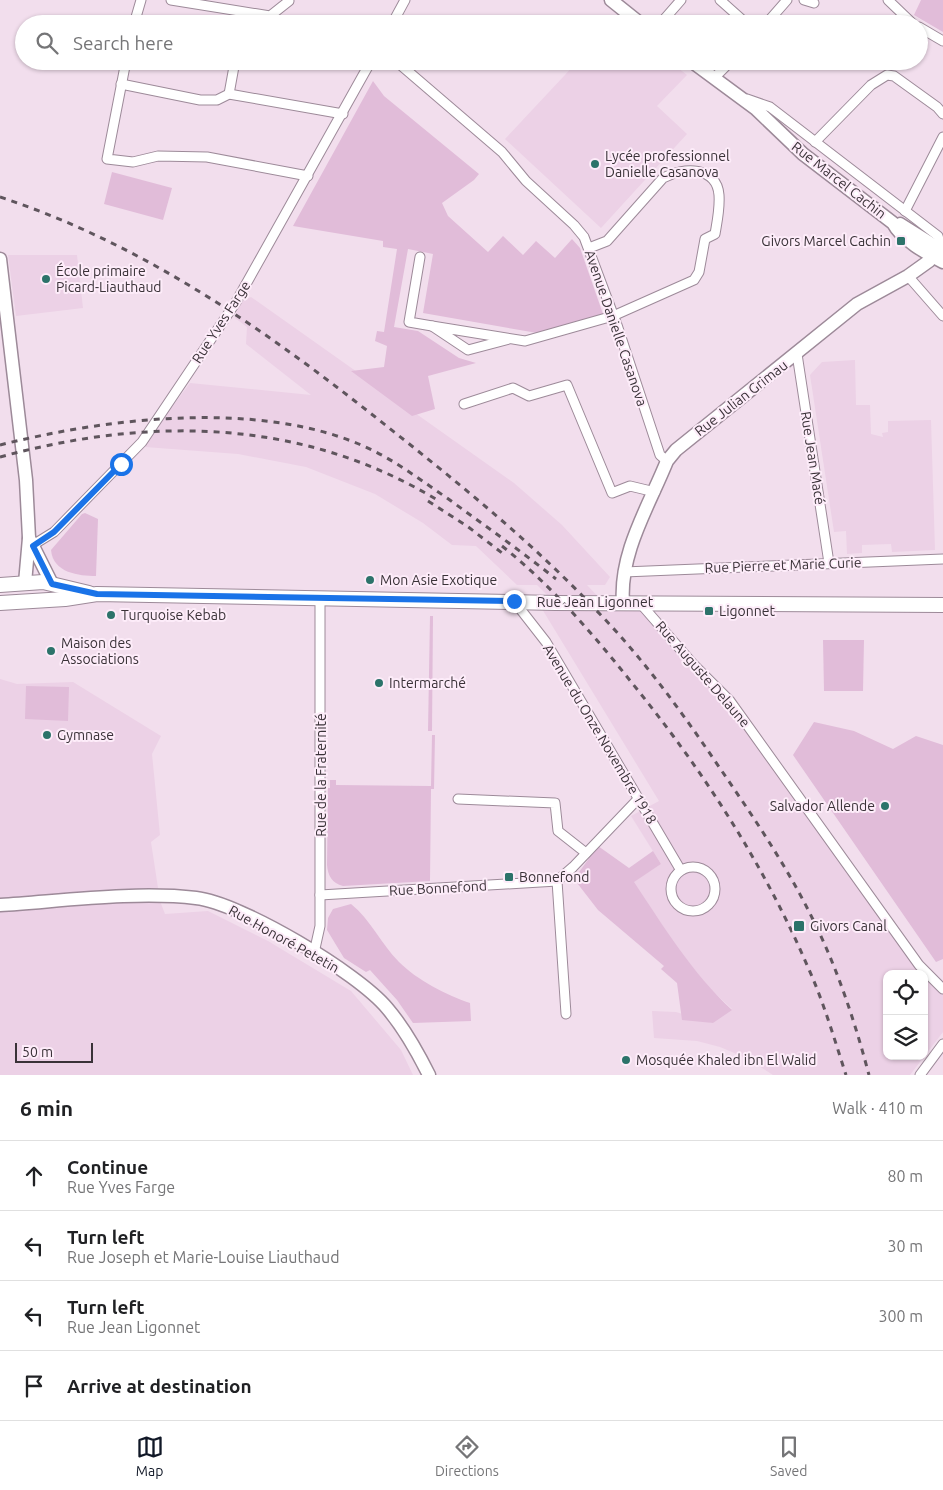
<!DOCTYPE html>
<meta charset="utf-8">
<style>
:root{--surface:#fff;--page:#f6f6f6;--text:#202124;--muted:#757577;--line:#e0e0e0;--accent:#111827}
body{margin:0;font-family:Ubuntu,sans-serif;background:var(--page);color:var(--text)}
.controls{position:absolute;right:15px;bottom:15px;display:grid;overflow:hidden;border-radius:10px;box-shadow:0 1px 4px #0004}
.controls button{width:45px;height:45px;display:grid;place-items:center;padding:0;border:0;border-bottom:1px solid var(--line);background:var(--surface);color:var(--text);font:25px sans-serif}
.scale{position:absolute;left:15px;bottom:12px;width:78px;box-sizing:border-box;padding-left:5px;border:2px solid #3a3238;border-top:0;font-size:14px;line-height:18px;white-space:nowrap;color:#3a3238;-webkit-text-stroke:4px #fdecf9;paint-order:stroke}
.stop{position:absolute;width:15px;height:15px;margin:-11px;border:4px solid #1a73e8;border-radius:50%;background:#fff}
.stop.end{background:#1a73e8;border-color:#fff;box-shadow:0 1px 5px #0008}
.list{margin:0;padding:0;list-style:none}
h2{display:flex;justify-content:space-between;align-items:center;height:65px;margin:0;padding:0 20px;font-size:21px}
h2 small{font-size:16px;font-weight:400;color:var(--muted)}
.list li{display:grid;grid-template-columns:32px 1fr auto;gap:15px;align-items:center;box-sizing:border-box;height:70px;padding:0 20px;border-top:1px solid var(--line)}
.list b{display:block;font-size:19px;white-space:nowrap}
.list p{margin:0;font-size:16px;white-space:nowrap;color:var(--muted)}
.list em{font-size:16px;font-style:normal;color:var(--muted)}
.icon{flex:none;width:28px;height:28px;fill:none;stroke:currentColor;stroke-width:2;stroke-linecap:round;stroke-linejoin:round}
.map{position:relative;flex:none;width:943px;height:1075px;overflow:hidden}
.search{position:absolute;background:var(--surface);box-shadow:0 1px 4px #0004;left:15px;right:15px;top:15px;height:55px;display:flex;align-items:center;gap:12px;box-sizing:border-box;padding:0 18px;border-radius:28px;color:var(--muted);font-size:19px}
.sheet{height:345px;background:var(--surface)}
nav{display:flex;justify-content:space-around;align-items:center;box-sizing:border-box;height:70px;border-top:1px solid var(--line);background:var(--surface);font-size:14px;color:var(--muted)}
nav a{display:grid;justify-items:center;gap:2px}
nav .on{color:var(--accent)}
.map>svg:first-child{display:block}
.built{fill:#ecd1e6;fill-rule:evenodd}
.green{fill:#e1bcd9}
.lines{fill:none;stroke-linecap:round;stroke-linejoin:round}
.street-casing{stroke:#9d8a99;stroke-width:11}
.secondary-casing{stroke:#9d8a99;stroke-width:15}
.primary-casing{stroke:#9d8a99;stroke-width:16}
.street{stroke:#fff;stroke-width:9}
.secondary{stroke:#fff;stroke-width:12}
.primary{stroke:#fff;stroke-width:14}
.rail{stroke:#5f555d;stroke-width:3;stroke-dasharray:6 6;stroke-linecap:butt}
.route{stroke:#1a73e8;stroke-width:6}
.poi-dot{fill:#2c736a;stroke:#fdecf9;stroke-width:2}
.labels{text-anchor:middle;stroke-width:4;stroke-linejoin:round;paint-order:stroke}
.poi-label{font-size:14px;fill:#3a3238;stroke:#fdecf9;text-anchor:start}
.street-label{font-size:14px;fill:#3a3238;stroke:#fdecf9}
</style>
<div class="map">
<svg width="943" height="1075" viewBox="0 0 943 1075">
<rect width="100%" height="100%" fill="#f2deed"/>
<g class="built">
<path d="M578 61H669L687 75 657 106 687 134 601 228 505 139Z"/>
<path d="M8 255H77L83 308 16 316Z"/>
<path d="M251 297 514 483 562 525 610 577 605 585H587L607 606 642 607 766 748 786 787 943 990V1032L910 1075H773L746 1058 720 1047 697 1041 654 1038 652 1011 676 1012 712 1023 732 1009 708 987 679 950 633 882 661 864 631 816 659 801 539 604 557 605 537 585H517L476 546 452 545 423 523 375 494 306 467 238 454 145 447 150 436 190 383 311 395 246 344 247 327 235 318 240 302ZM887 974H924V1056H887Z"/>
<path d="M855 360 856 405H870L871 434 883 437 882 433 888 432V421L931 420 935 550 892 552 891 544 862 545V553L847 554 846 531 834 532 810 375 822 362Z"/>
<path d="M0 679 17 684 73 682 161 736 152 754 160 835 151 842 160 901 165 914 208 911 268 941 351 991 401 1050 413 1075H0Z"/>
</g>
<g class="green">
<path d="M921 0H943V32L914 15Z"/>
<path d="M373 81 384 96 479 174 474 180 442 203 448 216 488 252 503 236 523 255 536 241 555 258 572 239 580 248 603 314 543 334 423 313 433 254 408 249 394 327 418 331 459 358 476 363 428 376 435 409 412 416 351 371 384 367 387 346 375 341 377 331 384 332 397 249 383 247V241L293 226Z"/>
<path d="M112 172 172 188 163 220 104 204Z"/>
<path d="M85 513 98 519 96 576C79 576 53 573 51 550L82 514Z"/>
<path d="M430 616H433L432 731H428Z"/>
<path d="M823 640H864L863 691H824Z"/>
<path d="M26 686 69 687 68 721 25 719Z"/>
<path d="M814 722 854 731 893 749 916 736 943 745V959L936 962 793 755Z"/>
<path d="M432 735H435L434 789H431L430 881 343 886C332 883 328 876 327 865L328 788H330V780H336V785L431 786Z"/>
<path d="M598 846 629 868 653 851 661 864 634 882C664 927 692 973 732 1010L713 1023 682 1020 677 983 661 969 664 966 598 910 574 879Z"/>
<path d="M351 904C371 920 381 944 399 962 417 980 446 995 470 1003L471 1021 413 1023 397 1000 370 970 366 972 344 958 327 930 328 918 333 909Z"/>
</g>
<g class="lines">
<defs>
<g id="street">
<path d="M171 0 270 16 289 1"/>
<path d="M720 0 747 24"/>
<path d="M804 0 814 3"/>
<path d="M888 0 913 24"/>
<path d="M134 24 141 0"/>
<path d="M392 24 405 0"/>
<path d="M660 24 681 0"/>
<path d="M766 24 787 0"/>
<path d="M919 27 943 41"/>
<path d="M126 61 107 159 133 162 158 156 207 157 308 176"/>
<path d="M396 61 502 152 526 181 574 225 584 237 617 325 660 455 667 461"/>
<path d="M714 78 731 61"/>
<path d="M121 84 200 100H217L229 94 343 114"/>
<path d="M229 94 235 61"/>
<path d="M747 99 770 107 938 236 940 243 937 248"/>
<path d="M815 142 871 85 887 75 894 76 937 107 943 114"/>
<path d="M905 211 943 137"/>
<path d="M420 257 409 322 432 326"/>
<path d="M908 276 943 316"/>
<path d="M509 339 468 350 432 326 525 341 613 316 694 280 699 272 705 239 715 234C717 222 720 209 719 195 717 166 683 167 663 178L607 241 589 248"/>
<path d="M797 354 829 563"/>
<path d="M464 404 513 388 529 396 567 385 612 493 630 486 655 492"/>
<path d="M28 548 54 532 142 442 236 302 371 61"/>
<path d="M624 572 943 559"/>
<path d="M514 601 546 642 680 869"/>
<path d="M640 603 694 665 730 701 919 965 943 989"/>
<path d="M458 799 555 803 558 831 586 853"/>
<circle cx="693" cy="889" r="22"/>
<path d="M557 881 566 1014"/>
<path d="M320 895 557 881 573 867 638 799"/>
<path d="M314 953 320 926V597"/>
<path d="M920 1075 943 1044"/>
</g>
<g id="secondary">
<path d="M611 0 641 24"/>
<path d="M691 61 756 109 803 154 893 223C902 240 926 253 943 262"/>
<path d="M900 224 943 251"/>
<path d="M0 259 26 480 29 538 25 583"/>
<path d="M29 538 52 584"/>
<path d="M623 603C619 553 649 506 667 461L676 450 857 304 908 276 929 261 937 248"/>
<path d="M0 905C62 901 136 891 196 898 241 903 358 973 387 1008 405 1029 417 1051 429 1075"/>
</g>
<g id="primary">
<path d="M0 585 43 582 89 593"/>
<path d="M0 603 65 599 97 594 556 603 943 605"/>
</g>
</defs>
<use href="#street" class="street-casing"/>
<use href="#secondary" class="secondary-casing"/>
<use href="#primary" class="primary-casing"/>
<use href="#street" class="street"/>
<use href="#secondary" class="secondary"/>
<use href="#primary" class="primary"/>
<g class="rail">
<path d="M0 197C140 243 260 326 374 416 451 477 529 539 596 610 641 656 679 708 715 761 752 815 790 870 818 930 840 976 856 1026 869 1075"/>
<path d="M0 445C107 418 257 400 361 445 392 458 419 479 447 498 484 525 521 551 556 579"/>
<path d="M0 457C150 416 303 418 439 501"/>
<path d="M428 501 467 526 506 556"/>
<path d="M502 546C551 585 593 634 632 683 702 769 763 863 807 965 823 1000 834 1038 846 1075"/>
</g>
</g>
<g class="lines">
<path class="route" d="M121 464 54 532 33 546 52 584 97 594 514 601"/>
</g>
<g class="poi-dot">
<circle cx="595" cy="164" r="5"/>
<rect x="896" y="236" width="10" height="10" rx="2.5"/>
<circle cx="46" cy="279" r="5"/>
<circle cx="370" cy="580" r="5"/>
<rect x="704" y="606" width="10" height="10" rx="2.5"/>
<circle cx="111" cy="615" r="5"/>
<circle cx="51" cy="651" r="5"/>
<circle cx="379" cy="683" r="5"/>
<circle cx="47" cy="735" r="5"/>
<circle cx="885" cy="806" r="5"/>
<rect x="504" y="872" width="10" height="10" rx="2.5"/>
<rect x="793" y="920" width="12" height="12" rx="2.5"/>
<circle cx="626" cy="1060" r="5"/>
</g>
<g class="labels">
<g class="poi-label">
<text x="605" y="161">Lycée professionnel<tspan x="605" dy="16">Danielle Casanova</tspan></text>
<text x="891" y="246" text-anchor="end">Givors Marcel Cachin</text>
<text x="56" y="276">École primaire<tspan x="56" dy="16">Picard-Liauthaud</tspan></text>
<text x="380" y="585">Mon Asie Exotique</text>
<text x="719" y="616">Ligonnet</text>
<text x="121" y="620">Turquoise Kebab</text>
<text x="61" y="648">Maison des<tspan x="61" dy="16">Associations</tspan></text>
<text x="389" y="688">Intermarché</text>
<text x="57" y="740">Gymnase</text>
<text x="875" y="811" text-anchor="end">Salvador Allende</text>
<text x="519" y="882">Bonnefond</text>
<text x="810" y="931">Givors Canal</text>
<text x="636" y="1065">Mosquée Khaled ibn El Walid</text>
</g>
<g class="street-label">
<text transform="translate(839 180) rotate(38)" y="5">Rue Marcel Cachin</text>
<text transform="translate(221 322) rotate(-57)" y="5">Rue Yves Farge</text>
<text transform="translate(616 328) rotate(71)" y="5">Avenue Danielle Casanova</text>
<text transform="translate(741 398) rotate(-38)" y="5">Rue Julian Grimau</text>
<text transform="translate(813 458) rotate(81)" y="5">Rue Jean Macé</text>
<text transform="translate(783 565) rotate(-2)" y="5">Rue Pierre et Marie Curie</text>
<text x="595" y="607">Rue Jean Ligonnet</text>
<text transform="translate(703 674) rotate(49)" y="5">Rue Auguste Delaune</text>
<text transform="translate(600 734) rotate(59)" y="5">Avenue du Onze Novembre 1918</text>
<text transform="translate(321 775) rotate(-90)" y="5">Rue de la Fraternité</text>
<text transform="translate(438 888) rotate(-3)" y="5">Rue Bonnefond</text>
<text transform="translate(284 939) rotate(29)" y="5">Rue Honoré Petetin</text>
</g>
</g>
</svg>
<div class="controls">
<button><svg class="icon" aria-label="locate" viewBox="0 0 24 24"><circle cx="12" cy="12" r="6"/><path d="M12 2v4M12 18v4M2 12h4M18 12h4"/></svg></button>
<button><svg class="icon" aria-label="layers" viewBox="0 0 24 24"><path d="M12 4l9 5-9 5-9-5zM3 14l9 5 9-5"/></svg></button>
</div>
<div class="scale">50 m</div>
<div class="stop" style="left:121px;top:464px"></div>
<div class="stop end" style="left:514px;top:601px"></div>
<div class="search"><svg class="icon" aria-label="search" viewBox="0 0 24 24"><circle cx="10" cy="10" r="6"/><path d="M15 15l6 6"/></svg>Search here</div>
</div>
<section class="sheet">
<h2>6 min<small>Walk · 410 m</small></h2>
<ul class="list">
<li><svg class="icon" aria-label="ahead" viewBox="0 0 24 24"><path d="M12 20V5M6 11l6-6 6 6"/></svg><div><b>Continue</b><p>Rue Yves Farge</p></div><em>80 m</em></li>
<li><svg class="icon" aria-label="left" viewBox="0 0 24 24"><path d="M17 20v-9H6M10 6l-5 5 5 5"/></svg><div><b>Turn left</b><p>Rue Joseph et Marie-Louise Liauthaud</p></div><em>30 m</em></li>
<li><svg class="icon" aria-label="left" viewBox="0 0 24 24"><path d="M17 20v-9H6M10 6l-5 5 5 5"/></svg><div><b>Turn left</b><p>Rue Jean Ligonnet</p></div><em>300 m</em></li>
<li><svg class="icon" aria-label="arrive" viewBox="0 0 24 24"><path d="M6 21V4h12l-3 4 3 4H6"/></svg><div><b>Arrive at destination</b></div></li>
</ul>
</section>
<nav>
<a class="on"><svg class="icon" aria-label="map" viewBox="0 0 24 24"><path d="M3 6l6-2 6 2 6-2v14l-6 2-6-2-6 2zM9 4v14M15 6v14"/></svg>Map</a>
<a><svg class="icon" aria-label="directions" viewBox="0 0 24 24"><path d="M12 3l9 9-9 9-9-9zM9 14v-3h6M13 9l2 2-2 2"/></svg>Directions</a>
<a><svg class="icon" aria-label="saved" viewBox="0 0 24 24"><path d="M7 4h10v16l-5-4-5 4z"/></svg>Saved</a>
</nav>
